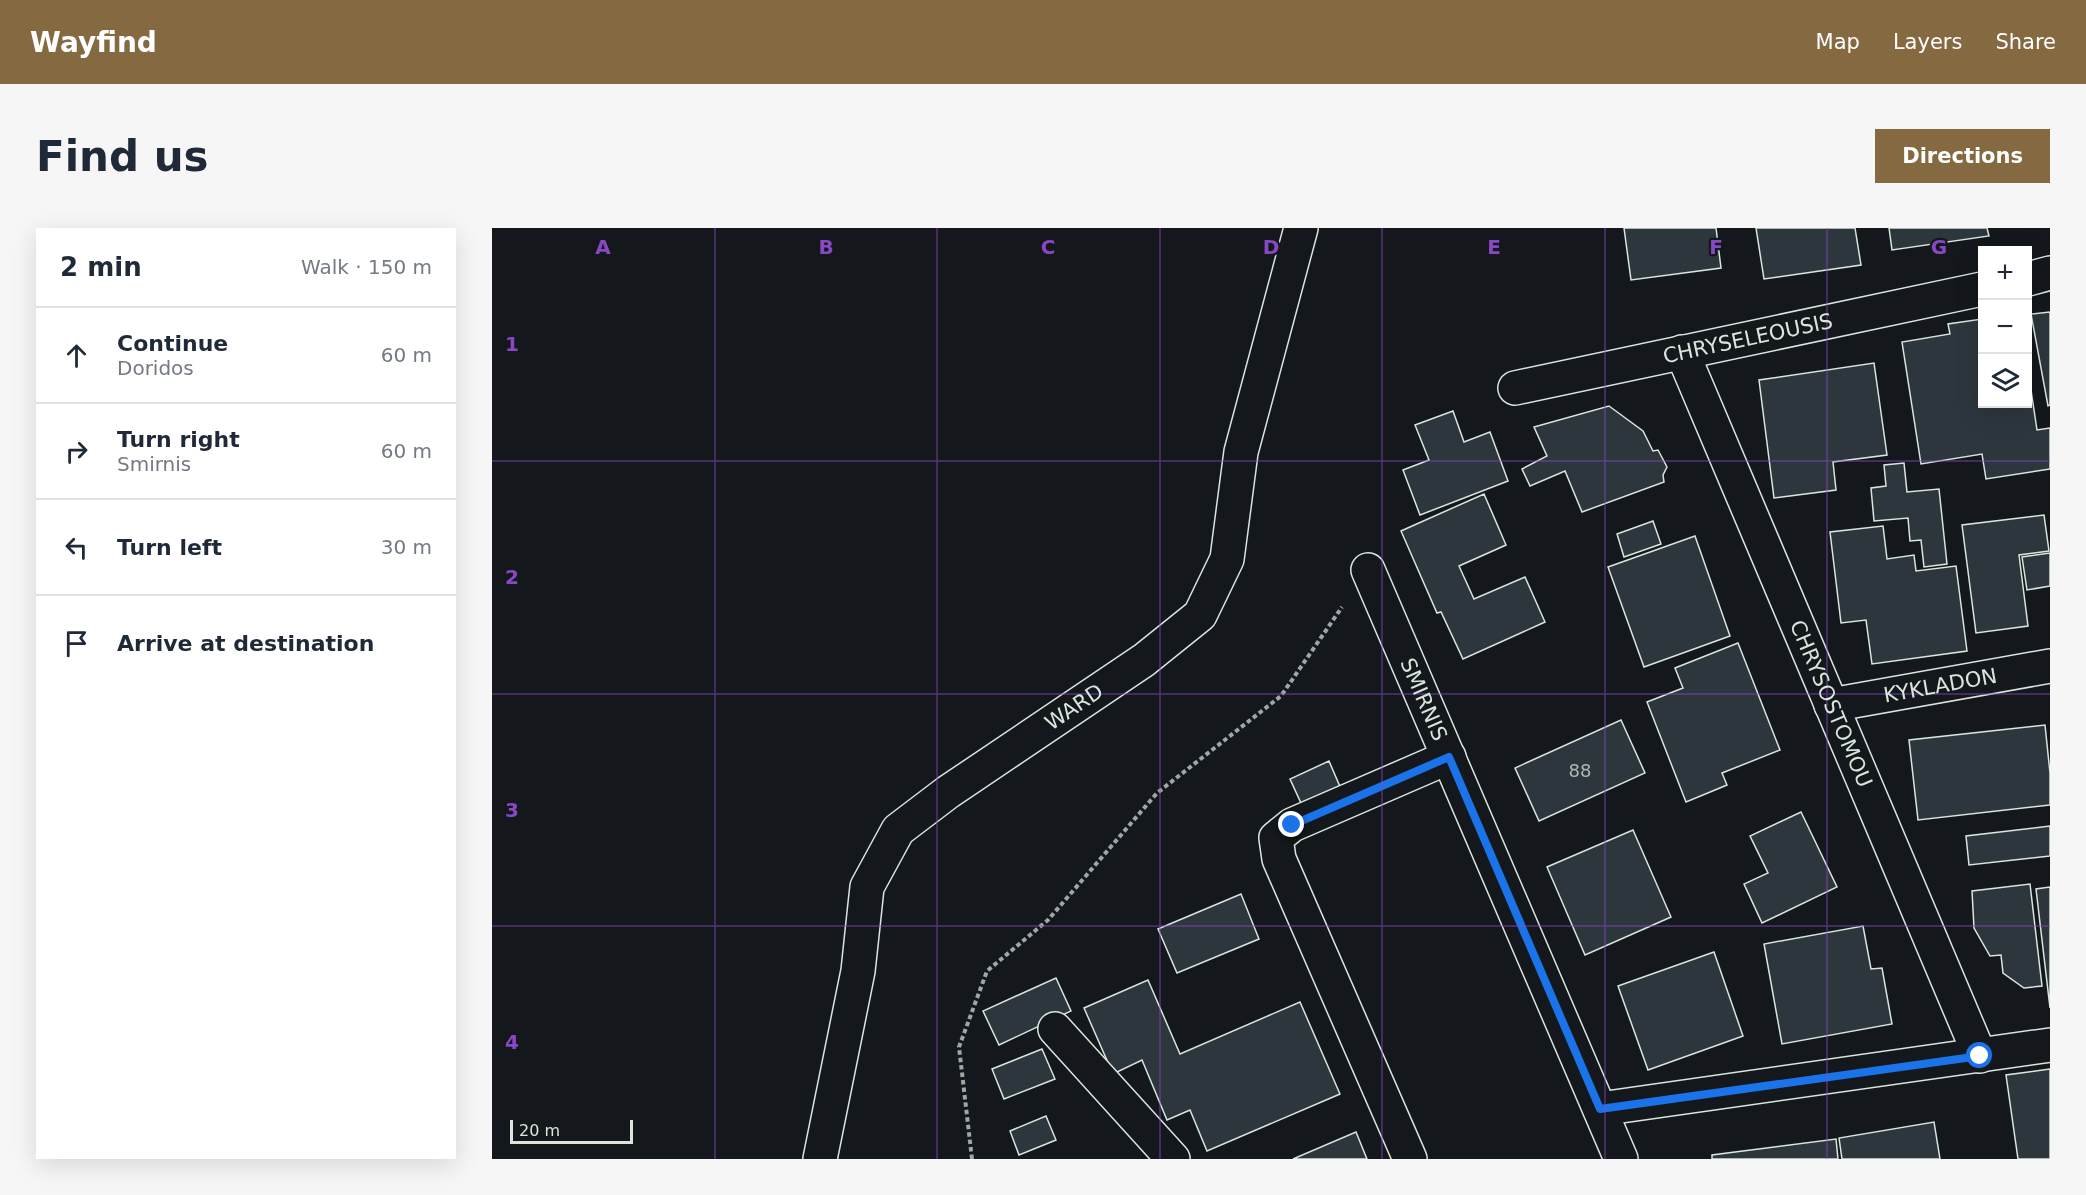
<!DOCTYPE html>
<meta charset="utf-8">
<style>
:root{--surface:#fff;--page:#f6f6f7;--text:#1f2937;--muted:#747a83;--line:#e0e1e3;--accent:#846941}
body{margin:0;font-family:"DejaVu Sans",sans-serif;background:var(--page);color:var(--text)}
.controls{position:absolute;right:18px;top:18px;display:grid;overflow:hidden;border-radius:0px;box-shadow:0 6px 24px #0002}
.controls button{width:54px;height:54px;display:grid;place-items:center;padding:0;border:0;border-bottom:2px solid var(--line);background:var(--surface);color:var(--text);font:30px sans-serif}
.scale{position:absolute;left:18px;bottom:15px;width:123px;box-sizing:border-box;padding-left:6px;border:3px solid #d8e6dc;border-top:0;font-size:16px;line-height:21px;white-space:nowrap;color:#d8e6dc;-webkit-text-stroke:4px #14181c;paint-order:stroke}
.stop{position:absolute;width:18px;height:18px;margin:-14px;border:4px solid #1a73e8;border-radius:50%;background:#fff}
.stop.end{background:#1a73e8;border-color:#fff;box-shadow:0 2px 6px #0008}
.list{margin:0;padding:0;list-style:none}
h2{display:flex;justify-content:space-between;align-items:center;height:78px;margin:0;padding:0 24px;font-size:26px}
h2 small{font-size:20px;font-weight:400;color:var(--muted)}
.list li{display:grid;grid-template-columns:39px 1fr auto;gap:18px;align-items:center;box-sizing:border-box;height:96px;padding:0 24px;border-top:2px solid var(--line)}
.list b{display:block;font-size:22px;white-space:nowrap}
.list p{margin:0;font-size:20px;white-space:nowrap;color:var(--muted)}
.list em{font-size:20px;font-style:normal;color:var(--muted)}
.icon{flex:none;width:33px;height:33px;fill:none;stroke:currentColor;stroke-width:2;stroke-linecap:round;stroke-linejoin:round}
.map{position:relative;flex:none;width:1558px;height:931px;overflow:hidden;border-radius:0px}
header{display:flex;align-items:center;gap:36px;box-sizing:border-box;height:84px;padding:0 30px;background:var(--accent);color:#fff}
header strong{font-size:28px}
nav{display:flex;gap:33px;margin-inline-start:auto;font-size:21px}
.intro{display:flex;align-items:center;justify-content:space-between;box-sizing:border-box;height:144px;padding:0 36px}
h1{margin:0;font-size:42px}
.button{padding:15px 27px;border-radius:0px;background:var(--accent);color:#fff;font-size:21px;font-weight:700}
main{display:flex;gap:36px;padding:0 36px}
aside{flex:1;background:var(--surface);border-radius:0px;box-shadow:0 6px 24px #0002}
.map>svg:first-child{display:block}
.building{fill:#2c363c;stroke:#d8e6dc;stroke-width:1.5}
.lines{fill:none;stroke-linecap:round;stroke-linejoin:round}
.minor-casing{stroke:#d8e6dc;stroke-width:36}
.path{stroke:#9da8a2;stroke-width:4;stroke-dasharray:4.5 3;stroke-linecap:butt}
.minor{stroke:#14181c;stroke-width:33}
.route{stroke:#1a73e8;stroke-width:8}
.grid{fill:none;stroke:#8948c3;stroke-width:1.5;stroke-opacity:0.55}
.labels{text-anchor:middle;stroke-width:4.5;stroke-linejoin:round;paint-order:stroke}
.number-label{font-size:18px;fill:#adbab4}
.street-label{font-size:21px;fill:#d8e6dc;stroke:#14181c}
.grid-label{font-size:20px;text-anchor:middle;font-weight:bold;fill:#8948c3;stroke:#14181c;stroke-width:4.5;stroke-linejoin:round;paint-order:stroke}
</style>
<header>
<strong>Wayfind</strong>
<nav><a>Map</a><a>Layers</a><a>Share</a></nav>
</header>
<div class="intro"><h1>Find us</h1><a class="button">Directions</a></div>
<main>
<aside>
<h2>2 min<small>Walk · 150 m</small></h2>
<ul class="list">
<li><svg class="icon" aria-label="ahead" viewBox="0 0 24 24"><path d="M12 20V5M6 11l6-6 6 6"/></svg><div><b>Continue</b><p>Doridos</p></div><em>60 m</em></li>
<li><svg class="icon" aria-label="right" viewBox="0 0 24 24"><path d="M7 20v-9h11M14 6l5 5-5 5"/></svg><div><b>Turn right</b><p>Smirnis</p></div><em>60 m</em></li>
<li><svg class="icon" aria-label="left" viewBox="0 0 24 24"><path d="M17 20v-9H6M10 6l-5 5 5 5"/></svg><div><b>Turn left</b></div><em>30 m</em></li>
<li><svg class="icon" aria-label="arrive" viewBox="0 0 24 24"><path d="M6 21V4h12l-3 4 3 4H6"/></svg><div><b>Arrive at destination</b></div></li>
</ul>
</aside>
<div class="map">
<svg width="1558" height="931" viewBox="0 0 1558 931">
<rect width="100%" height="100%" fill="#14181c"/>
<g class="building">
<path d="M1132 0H1224L1229 40 1139 52Z"/>
<path d="M1264 0H1363L1369 37 1272 51Z"/>
<path d="M1397 0H1495L1497 8 1400 22Z"/>
<path d="M1558 84V177L1556 178 1539 86Z"/>
<path d="M1490 91V176H1536V142L1545 202 1558 200V241L1494 251 1490 226 1429 236 1410 114 1458 106 1456 96Z"/>
<path d="M1382 135 1395 227 1341 234 1344 262 1282 270 1267 152Z"/>
<path d="M1117 178 1151 203 1161 223 1166 222 1175 239 1171 247 1172 254 1090 284 1073 243 1038 258 1030 241 1055 228 1042 199Z"/>
<path d="M961 183 972 214 998 204 1016 253 928 287 911 242 937 232 923 197Z"/>
<path d="M1412 235 1415 264 1447 261 1455 336 1432 339 1429 312 1418 313 1416 290 1382 293 1379 260 1394 258 1392 237Z"/>
<path d="M992 266 1014 317 967 338 982 371 1033 349 1053 394 971 431 949 384 945 385 909 303Z"/>
<path d="M1552 287 1557 323 1527 327 1536 398 1484 405 1470 297Z"/>
<path d="M1161 293 1169 316 1132 329 1125 306Z"/>
<path d="M1391 298 1395 331 1422 327 1424 343 1464 338 1475 423 1380 436 1374 392 1349 395 1338 304Z"/>
<path d="M1203 308 1238 408 1152 439 1116 339Z"/>
<path d="M1558 325V358L1535 362 1530 329Z"/>
<path d="M1246 415 1288 522 1230 545 1235 557 1194 574 1155 474 1191 460 1183 440Z"/>
<path d="M1129 492 1153 545 1047 593 1023 540Z"/>
<path d="M1553 497 1558 545V577L1426 592 1417 512Z"/>
<path d="M837 533 852 568 814 586 798 551Z"/>
<path d="M1309 584 1345 659 1270 695 1252 656 1276 645 1258 608Z"/>
<path d="M1558 598V628L1477 637 1474 608Z"/>
<path d="M1141 602 1179 689 1093 727 1055 639Z"/>
<path d="M1538 656 1550 758 1532 760 1511 745 1509 727 1498 728 1482 700 1480 663Z"/>
<path d="M1558 659V780L1544 661Z"/>
<path d="M749 666 767 711 685 745 666 701Z"/>
<path d="M1371 698 1379 741 1390 740 1400 796 1290 816 1272 716Z"/>
<path d="M1222 724 1251 808 1156 842 1126 758Z"/>
<path d="M564 750 579 783 507 817 491 783Z"/>
<path d="M656 752 688 826 808 774 848 866 715 923 698 882 675 892 650 832 621 846 592 780Z"/>
<path d="M550 821 563 851 512 871 500 841Z"/>
<path d="M1558 841V931H1526L1514 847Z"/>
<path d="M554 888 564 912 527 927 518 903Z"/>
<path d="M1442 894 1448 931H1350L1347 910Z"/>
<path d="M864 904 875 931H801Z"/>
<path d="M1344 911 1346 931H1220V927Z"/>
</g>
<g class="lines">
<defs>
<g id="minor">
<path d="M1536 51 1558 45"/>
<path id="s1" d="M1190 124 1488 828"/>
<path id="s2" d="M1023 160 1490 61"/>
<path id="s3" d="M876 342 1129 931"/>
<path id="s4" d="M1339 477 1558 438"/>
<path d="M563 801 681 931"/>
<path d="M1108 881 1558 817"/>
<path id="s5" d="M328 931 366 743 375 659 406 602 456 564 652 432 708 387 735 331 749 224 809 0"/>
<path d="M918 931 787 631 784 610 800 597 957 529"/>
</g>
</defs>
<use href="#minor" class="minor-casing"/>
<path class="path" d="M480 931 467 819 495 743 556 692 665 565 789 468 850 379"/>
<use href="#minor" class="minor"/>
</g>
<g class="lines">
<path class="route" d="M800 597 957 529 1108 881 1488 828"/>
</g>
<path class="grid" d="M223 0V931M445 0V931M668 0V931M890 0V931M1113 0V931M1335 0V931M0 233H1558M0 466H1558M0 698H1558"/>
<g class="labels">
<g class="number-label">
<text x="1088" y="549">88</text>
</g>
<g class="street-label">
<text dy="7" stroke="none"><textPath href="#s2" startOffset="238">CHRYSELEOUSIS</textPath></text>
<text dy="7" stroke="none"><textPath href="#s4" startOffset="111">KYKLADON</textPath></text>
<text dy="7" stroke="none"><textPath href="#s3" startOffset="141">SMIRNIS</textPath></text>
<text dy="7" stroke="none"><textPath href="#s1" startOffset="382">CHRYSOSTOMOU</textPath></text>
<text dy="7" stroke="none"><textPath href="#s5" startOffset="556">WARD</textPath></text>
</g>
</g>
<g class="grid-label">
<text x="111" y="26">A</text>
<text x="334" y="26">B</text>
<text x="556" y="26">C</text>
<text x="779" y="26">D</text>
<text x="1002" y="26">E</text>
<text x="1224" y="26">F</text>
<text x="1447" y="26">G</text>
<text x="20" y="123">1</text>
<text x="20" y="356">2</text>
<text x="20" y="589">3</text>
<text x="20" y="821">4</text>
</g>
</svg>
<div class="controls">
<button>+</button>
<button>−</button>
<button><svg class="icon" aria-label="layers" viewBox="0 0 24 24"><path d="M12 4l9 5-9 5-9-5zM3 14l9 5 9-5"/></svg></button>
</div>
<div class="scale">20 m</div>
<div class="stop" style="left:1488px;top:828px"></div>
<div class="stop end" style="left:800px;top:597px"></div>
</div>
</main>
